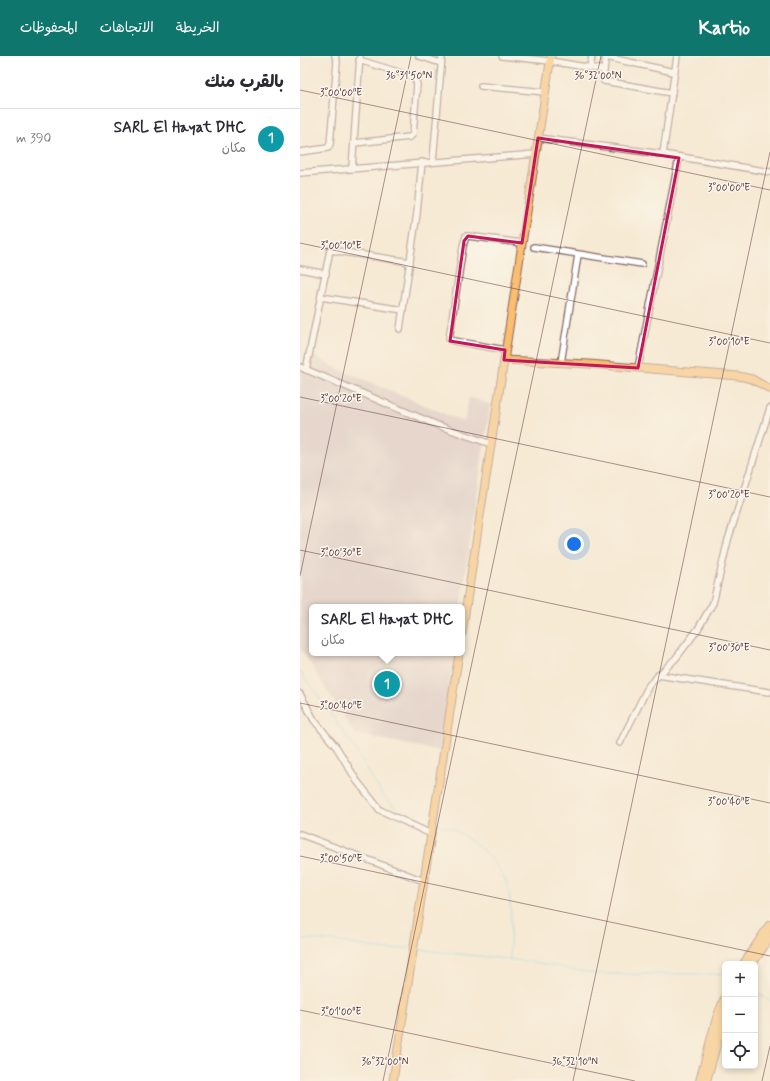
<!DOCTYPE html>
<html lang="ar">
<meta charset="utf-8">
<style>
:root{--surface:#fff;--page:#f7f7f7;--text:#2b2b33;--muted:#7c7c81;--line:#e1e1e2;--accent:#0f766e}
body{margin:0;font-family:Mynerve,"Playpen Sans Arabic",sans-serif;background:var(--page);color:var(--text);direction:rtl}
.controls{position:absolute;right:12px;bottom:12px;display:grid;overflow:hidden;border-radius:6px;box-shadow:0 2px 6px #0003}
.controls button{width:36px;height:36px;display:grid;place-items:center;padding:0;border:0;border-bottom:1px solid var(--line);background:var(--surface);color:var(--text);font:20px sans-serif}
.you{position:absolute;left:274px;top:488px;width:14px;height:14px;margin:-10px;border:3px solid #fff;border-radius:50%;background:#1a73e8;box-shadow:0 0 0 6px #1a73e833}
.badge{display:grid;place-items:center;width:26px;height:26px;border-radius:50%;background:var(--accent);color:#fff;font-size:13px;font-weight:700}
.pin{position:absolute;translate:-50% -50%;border:2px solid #fff;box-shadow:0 1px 4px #0006}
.popup{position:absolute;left:9px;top:548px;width:156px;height:52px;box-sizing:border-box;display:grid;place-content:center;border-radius:6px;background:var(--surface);filter:drop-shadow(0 1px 3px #0005);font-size:13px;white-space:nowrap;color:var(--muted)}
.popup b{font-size:15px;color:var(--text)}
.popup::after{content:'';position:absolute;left:50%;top:100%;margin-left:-8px;border:8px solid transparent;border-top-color:var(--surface)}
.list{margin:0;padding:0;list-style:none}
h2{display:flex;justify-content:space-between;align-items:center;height:52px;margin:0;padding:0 16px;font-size:17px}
h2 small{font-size:13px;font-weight:400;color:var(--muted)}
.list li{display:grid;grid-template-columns:26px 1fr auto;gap:12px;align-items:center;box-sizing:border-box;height:60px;padding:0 16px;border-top:1px solid var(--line)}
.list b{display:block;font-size:15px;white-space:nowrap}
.list p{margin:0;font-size:13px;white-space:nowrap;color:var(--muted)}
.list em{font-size:13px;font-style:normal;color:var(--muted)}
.icon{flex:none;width:22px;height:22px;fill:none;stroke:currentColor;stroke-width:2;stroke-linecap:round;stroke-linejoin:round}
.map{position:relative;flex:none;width:470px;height:1025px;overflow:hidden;direction:ltr}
header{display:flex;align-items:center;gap:24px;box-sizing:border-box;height:56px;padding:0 20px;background:var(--accent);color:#fff}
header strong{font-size:19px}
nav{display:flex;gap:22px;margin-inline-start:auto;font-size:14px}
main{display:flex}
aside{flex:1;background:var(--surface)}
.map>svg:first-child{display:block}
.industrial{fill:#d2bec1}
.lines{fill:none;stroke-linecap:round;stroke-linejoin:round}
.stream{stroke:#66c6e5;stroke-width:1}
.minor-casing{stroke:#866666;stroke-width:8}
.major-casing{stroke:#866666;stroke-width:9}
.highway-casing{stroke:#866666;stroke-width:10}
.minor{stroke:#fff;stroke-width:5.5}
.major{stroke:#fbbd6e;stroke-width:7}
.highway{stroke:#fbbd6e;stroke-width:8}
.marked{fill:none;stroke:#c2185b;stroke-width:3;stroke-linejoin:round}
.ticks{fill:none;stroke:#4a1f2b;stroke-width:1;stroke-opacity:0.45}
.ticks-label{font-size:10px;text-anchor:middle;fill:#4a1f2b;stroke:#fbf7ec;stroke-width:3;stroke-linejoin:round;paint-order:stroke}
</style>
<header>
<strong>Kartio</strong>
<nav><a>الخريطة</a><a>الاتجاهات</a><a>المحفوظات</a></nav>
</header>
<main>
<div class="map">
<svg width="470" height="1025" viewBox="0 0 470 1025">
<rect width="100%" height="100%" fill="#fbf7ec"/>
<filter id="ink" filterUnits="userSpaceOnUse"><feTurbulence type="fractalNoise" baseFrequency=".025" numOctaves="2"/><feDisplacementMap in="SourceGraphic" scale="8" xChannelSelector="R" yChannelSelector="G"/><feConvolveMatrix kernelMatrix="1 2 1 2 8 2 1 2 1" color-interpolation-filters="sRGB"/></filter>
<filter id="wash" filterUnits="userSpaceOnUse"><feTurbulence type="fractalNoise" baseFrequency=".012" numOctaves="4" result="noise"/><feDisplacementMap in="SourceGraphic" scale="16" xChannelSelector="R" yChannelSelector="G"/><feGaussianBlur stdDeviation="0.9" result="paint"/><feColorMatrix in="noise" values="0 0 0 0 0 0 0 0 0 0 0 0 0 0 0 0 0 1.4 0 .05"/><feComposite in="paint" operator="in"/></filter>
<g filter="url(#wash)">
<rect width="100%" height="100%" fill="#f6ead4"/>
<path class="industrial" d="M8 296 32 310 164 366 169 341 190 348 161 551H12V597H154L140 695 55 678 0 592V319Z"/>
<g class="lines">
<g class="stream">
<path d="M0 615 52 688 83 740 101 757 130 767"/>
<path d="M135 768C140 770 145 770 150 772 173 782 205 810 209 836 212 857 210 882 210 904"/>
<path d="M0 883 35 885 86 894 110 892"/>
<path d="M116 893 232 906 297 918H424"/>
<path d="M455 935 470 945"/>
</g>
</g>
</g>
<g filter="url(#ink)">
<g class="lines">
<defs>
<g id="minor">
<path d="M119 0 141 7"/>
<path d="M202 0 250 5 304 14"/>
<path d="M306 0 303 21 304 25 372 37"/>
<path d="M306 1 374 16"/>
<path d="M290 11 292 0"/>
<path d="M181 30 245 36"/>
<path d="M238 82 363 98 377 0"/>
<path d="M54 87 110 81 113 78 117 28 114 21 59 4"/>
<path d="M0 96 28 92 30 88 37 6 35 0"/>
<path d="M363 98 470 116"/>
<path d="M133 105 142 0"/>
<path d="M52 112 60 0"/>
<path d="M0 117 236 98"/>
<path d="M234 191 342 208"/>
<path d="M0 213 26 218"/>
<path d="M21 241 103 254"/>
<path d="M100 273 117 157 122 106"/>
<path d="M205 294 154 285 149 283 163 190 166 180H168L222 187"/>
<path d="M261 307 278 199"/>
<path d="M0 311 137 369 191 388"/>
<path d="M338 312 379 102"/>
<path d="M6 314 30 194 110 206"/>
<path d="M358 619 469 636"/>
<path d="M0 638 14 664 37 692 57 725 80 754 131 778"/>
<path d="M320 687 349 629 376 602 398 573 413 547 428 484 470 352"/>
<path d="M0 778 124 825"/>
</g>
<g id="major">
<path d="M204 304 289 308 438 320 452 323 470 333"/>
<path d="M162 577 251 0"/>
<path d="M93 1025 159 597"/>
</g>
<g id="highway">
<path d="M444 908 470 869"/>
<path d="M452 908 470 880"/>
<path d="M400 1025 417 962 425 942"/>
<path d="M406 1025 425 958"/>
</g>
</defs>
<use href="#minor" class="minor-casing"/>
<use href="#major" class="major-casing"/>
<use href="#highway" class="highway-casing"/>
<use href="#minor" class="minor"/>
<use href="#major" class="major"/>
<use href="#highway" class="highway"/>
</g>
</g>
<path d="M0 0H470V1025H0ZM238 82 379 102 338 312 204 304 205 294 150 285 164 185 168 180 222 187Z" fill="#f6ead4" fill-opacity=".55" fill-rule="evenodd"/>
<path class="marked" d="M238 82 379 102 338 312 204 304 205 294 150 285 164 185 168 180 222 187Z"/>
<path class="ticks" d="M0 34 470 134M0 187 470 287M0 341 470 441M0 494 470 594M0 520 111 0M0 647 470 747M0 800 470 900M0 954 335 1025M83 1025 301 0M273 1025 470 96M462 1025 470 990"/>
<g class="ticks-label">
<text x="109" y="23">36°31'50"N</text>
<text x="298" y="23">36°32'00"N</text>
<text x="41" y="40">3°00'00"E</text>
<text x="429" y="135">3°00'00"E</text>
<text x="41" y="193">3°00'10"E</text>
<text x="429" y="289">3°00'10"E</text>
<text x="41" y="346">3°00'20"E</text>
<text x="429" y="442">3°00'20"E</text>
<text x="41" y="500">3°00'30"E</text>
<text x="429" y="595">3°00'30"E</text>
<text x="41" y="653">3°00'40"E</text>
<text x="429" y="749">3°00'40"E</text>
<text x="41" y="806">3°00'50"E</text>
<text x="41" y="959">3°01'00"E</text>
<text x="85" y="1009">36°32'00"N</text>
<text x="275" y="1009">36°32'10"N</text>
</g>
</svg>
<div class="controls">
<button>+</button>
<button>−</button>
<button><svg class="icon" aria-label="locate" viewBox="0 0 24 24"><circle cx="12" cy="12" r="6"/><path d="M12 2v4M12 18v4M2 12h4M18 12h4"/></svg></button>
</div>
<div class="you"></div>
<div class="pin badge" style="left:87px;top:628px;background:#0f9aa8">1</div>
<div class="popup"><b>SARL El Hayat DHC</b>مكان</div>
</div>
<aside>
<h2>بالقرب منك<small></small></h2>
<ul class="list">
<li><span class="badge" style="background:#0f9aa8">1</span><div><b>SARL El Hayat DHC</b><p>مكان</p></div><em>390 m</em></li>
</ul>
</aside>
</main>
